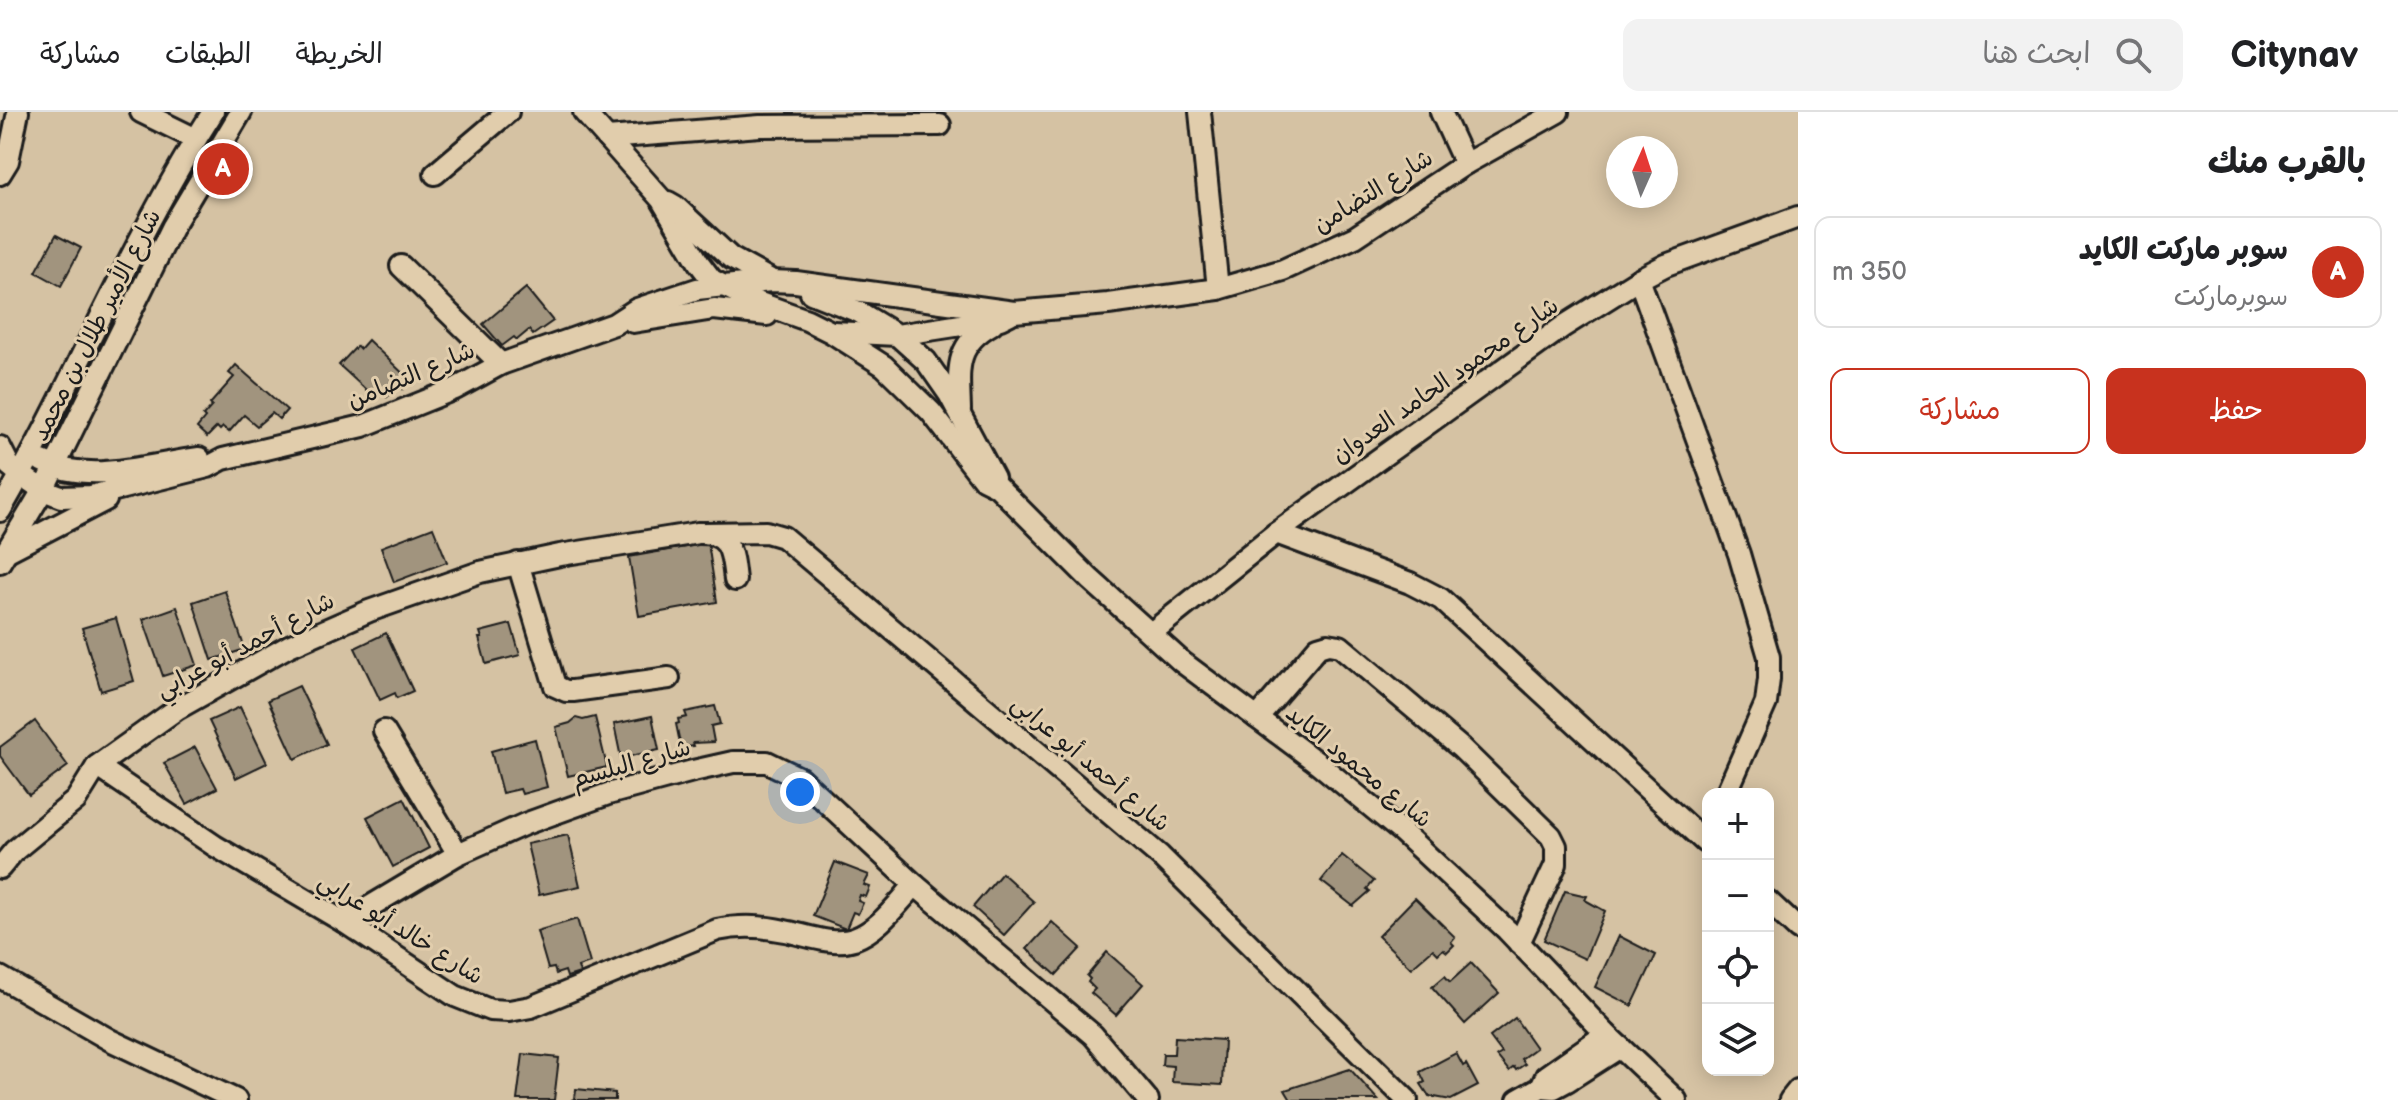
<!DOCTYPE html>
<html lang="ar">
<meta charset="utf-8">
<style>
:root{--surface:#fff;--page:#f2f2f2;--text:#202124;--muted:#757577;--line:#e0e0e0;--accent:#c8321e}
body{margin:0;font-family:"Balsamiq Sans","Playpen Sans Arabic",sans-serif;background:var(--page);color:var(--text);direction:rtl}
.controls{position:absolute;right:24px;bottom:24px;display:grid;overflow:hidden;border-radius:16px;box-shadow:0 4px 20px #0003}
.controls button{width:72px;height:72px;display:grid;place-items:center;padding:0;border:0;border-bottom:2px solid var(--line);background:var(--surface);color:var(--text);font:40px sans-serif}
.compass{position:absolute;left:1606px;top:24px;width:72px;height:72px;border-radius:50%;background:var(--surface);box-shadow:0 4px 20px #0003;rotate:3deg}
.you{position:absolute;left:800px;top:680px;width:28px;height:28px;margin:-20px;border:6px solid #fff;border-radius:50%;background:#1a73e8;box-shadow:0 0 0 12px #1a73e833}
.badge{display:grid;place-items:center;width:52px;height:52px;border-radius:50%;background:var(--accent);color:#fff;font-size:26px;font-weight:700}
.pin{position:absolute;translate:-50% -50%;border:4px solid #fff;box-shadow:0 2px 8px #0006}
.list{margin:0;padding:0;list-style:none}
h2{display:flex;justify-content:space-between;align-items:center;height:104px;margin:0;padding:0 32px;font-size:34px}
h2 small{font-size:26px;font-weight:400;color:var(--muted)}
.list li{display:grid;grid-template-columns:52px 1fr auto;gap:24px;align-items:center;box-sizing:border-box;height:112px;margin:0 16px 16px;padding:0 16px;border:2px solid var(--line);border-radius:16px}
.list b{display:block;font-size:30px;white-space:nowrap}
.list p{margin:0;font-size:26px;white-space:nowrap;color:var(--muted)}
.list em{font-size:26px;font-style:normal;color:var(--muted)}
.actions{display:flex;gap:16px;padding:24px 32px}
.actions a{flex:1;padding:18px 0;border:2px solid var(--accent);border-radius:16px;text-align:center;font-size:28px;color:var(--accent)}
.actions .main{background:var(--accent);color:#fff}
.icon{flex:none;width:44px;height:44px;fill:none;stroke:currentColor;stroke-width:2;stroke-linecap:round;stroke-linejoin:round}
.map{position:relative;flex:none;width:1798px;height:988px;overflow:hidden;direction:ltr}
header{display:flex;align-items:center;gap:48px;box-sizing:border-box;height:112px;padding:0 40px;background:var(--surface);border-bottom:2px solid var(--line)}
header strong{font-size:38px}
nav{display:flex;gap:44px;margin-inline-start:auto;font-size:28px}
.search{width:560px;height:72px;background:var(--page);display:flex;align-items:center;gap:20px;box-sizing:border-box;padding:0 28px;border-radius:16px;color:var(--muted);font-size:30px}
main{display:flex}
aside{flex:1;background:var(--surface)}
.map>svg:first-child{display:block}
.building{fill:#a1947e;stroke:#1c1c1c;stroke-width:2}
.lines{fill:none;stroke-linecap:round;stroke-linejoin:round}
.minor-casing{stroke:#1c1c1c;stroke-width:26}
.minor{stroke:#e1cdac;stroke-width:20}
.labels{text-anchor:middle;stroke-width:6;stroke-linejoin:round;paint-order:stroke}
.street-label{font-size:24px;fill:#1c1c1c;stroke:#e1cdac}
</style>
<header>
<strong>Citynav</strong>
<div class="search"><svg class="icon" aria-label="search" viewBox="0 0 24 24"><circle cx="10" cy="10" r="6"/><path d="M15 15l6 6"/></svg>ابحث هنا</div>
<nav><a>الخريطة</a><a>الطبقات</a><a>مشاركة</a></nav>
</header>
<main>
<aside>
<h2>بالقرب منك<small></small></h2>
<ul class="list">
<li><span class="badge">A</span><div><b>سوبر ماركت الكايد</b><p>سوبرماركت</p></div><em>350 m</em></li>
</ul>
<div class="actions"><a class="main">حفظ</a><a>مشاركة</a></div>
</aside>
<div class="map">
<svg width="1798" height="988" viewBox="0 0 1798 988">
<rect width="100%" height="100%" fill="#d5c2a3"/>
<filter id="ink" filterUnits="userSpaceOnUse"><feTurbulence type="fractalNoise" baseFrequency=".0125" numOctaves="2"/><feDisplacementMap in="SourceGraphic" scale="16" xChannelSelector="R" yChannelSelector="G"/><feConvolveMatrix kernelMatrix="1 2 1 2 8 2 1 2 1" color-interpolation-filters="sRGB"/></filter>
<g filter="url(#ink)">
<g class="building">
<path d="M56 123 81 136 61 174 36 160Z"/>
<path d="M526 176 553 209 533 223 529 218 517 228 514 225 502 234 483 212Z"/>
<path d="M368 228 411 269 403 277 399 273 387 285 382 280 376 287 339 253 357 234 360 237Z"/>
<path d="M236 253 287 298 279 307 272 301 257 314 244 303 229 320 223 315 220 318 217 315 207 325 197 316 205 306 203 304 212 294 210 292 234 265 229 261Z"/>
<path d="M433 415 447 450 394 470 381 435Z"/>
<path d="M708 431 717 490 639 504 629 445Z"/>
<path d="M225 479 245 537 212 548 193 490Z"/>
<path d="M177 495 197 553 163 564 143 507Z"/>
<path d="M116 506 134 569 101 579 82 516Z"/>
<path d="M511 512 520 543 486 552 479 526H482L480 520Z"/>
<path d="M386 521 413 579 397 586 395 581 380 588 355 536Z"/>
<path d="M299 574 327 632 295 647 268 588Z"/>
<path d="M715 594 720 612 711 614 714 630 693 631 694 634 681 636 676 612 679 611 678 607 687 605 685 600Z"/>
<path d="M240 595 267 651 236 666 209 609Z"/>
<path d="M652 604 659 638 621 646 614 612Z"/>
<path d="M595 605 607 655 568 664 556 615 570 611 576 606 583 608Z"/>
<path d="M35 609 68 654 29 683 0 644V635Z"/>
<path d="M535 627 547 675 522 682 520 677 502 681 491 639Z"/>
<path d="M195 635 217 676 187 692 164 651Z"/>
<path d="M404 686 429 736 393 755 367 705Z"/>
<path d="M568 723 580 774 539 783 527 732Z"/>
<path d="M1342 743 1374 769 1367 777 1370 779 1353 794 1321 769Z"/>
<path d="M835 750 869 763 864 773 870 775 866 785 860 783 858 789 863 791 858 802 853 800 846 817 813 804Z"/>
<path d="M1002 761 1034 790 1004 823 973 795Z"/>
<path d="M1565 779 1587 784 1585 788 1605 799 1585 847 1544 828Z"/>
<path d="M1415 786 1455 825 1451 830 1454 833 1447 840 1443 837 1438 842 1433 837 1411 856 1378 824Z"/>
<path d="M577 807 590 851 578 855 580 861 567 865 565 859 556 862 554 856 548 857 537 819Z"/>
<path d="M1052 810 1081 836 1056 863 1027 837Z"/>
<path d="M1619 824 1656 843 1632 894 1595 875Z"/>
<path d="M1107 840 1143 872 1116 903 1091 881 1095 877 1088 870 1090 867 1087 864Z"/>
<path d="M1471 851 1499 881 1465 912 1432 875 1445 864 1450 870Z"/>
<path d="M1515 906 1536 936 1521 947 1525 952 1516 958 1514 955 1509 959 1497 944 1502 941 1490 925Z"/>
<path d="M1175 925 1224 928 1222 973 1172 970 1173 954 1162 953 1163 942H1174Z"/>
<path d="M1456 941 1463 954 1466 952 1478 974 1451 988 1429 984 1421 972 1425 970 1420 960Z"/>
<path d="M523 942 559 946 554 988H517Z"/>
<path d="M1350 957 1378 988H1291L1285 978Z"/>
<path d="M576 977 615 981V988H571L575 987Z"/>
</g>
<g class="lines">
<defs>
<g id="minor">
<path d="M141 0 196 27"/>
<path d="M584 0 661 87 699 151 712 168 754 189 807 208 831 220 884 254 931 300 983 367 997 374 1090 467 1182 550 1319 652 1402 720 1507 818 1606 922 1676 988"/>
<path d="M1200 0 1218 177"/>
<path d="M1441 0 1465 52"/>
<path d="M607 26 760 14 940 13"/>
<path d="M0 62 8 49 18 0"/>
<path d="M435 62 508 0"/>
<path d="M668 90 675 94 731 146 769 167"/>
<path d="M401 154 501 252"/>
<path d="M1639 167 1739 442 1769 545V567L1766 591 1726 682"/>
<path d="M811 181 859 200 897 223 926 249 949 282 994 366"/>
<path d="M633 210 714 197 767 203"/>
<path d="M833 220 897 223 1000 207 1010 202"/>
<path d="M960 298C959 259 953 234 992 212"/>
<path d="M0 335 9 353 21 363 43 378 61 385 91 384 208 355 223 347 363 314 455 277 501 252 614 212 637 197 697 177 771 169 796 170 1014 200 1108 192 1218 177 1283 158 1355 125 1465 52 1558 0"/>
<path d="M42 349C90 373 150 352 199 346"/>
<path d="M0 399C76 268 131 127 213 0"/>
<path d="M705 421 766 420 783 425 1160 744 1407 988"/>
<path d="M1276 421 1410 471 1441 487 1705 730"/>
<path d="M6 440 106 388"/>
<path d="M0 450 43 378 173 114 241 0"/>
<path d="M518 451 555 574 566 579H573L669 566"/>
<path d="M1151 521 1276 421 1564 214 1639 167 1666 153 1798 105"/>
<path d="M1257 606 1318 535 1328 532 1340 534 1461 636 1551 724 1556 734V752L1519 831"/>
<path d="M384 619 458 742"/>
<path d="M97 654 215 734 344 810 455 884 490 898 509 899 531 895 717 818C740 813 762 814 785 819 806 823 832 834 854 827 879 818 897 792 915 773"/>
<path d="M0 756 14 739 76 688 97 654 177 597 289 534 369 499 480 460 560 443 698 421C731 420 732 441 735 468"/>
<path d="M1768 789 1798 817"/>
<path d="M344 810 458 742 525 712 608 682 693 659 733 650H767L800 666 915 773 1093 923 1148 988"/>
<path d="M0 865 110 928 236 988"/>
<path d="M1541 975 1546 964 1606 922"/>
<path d="M1518 988 1541 975 1554 976 1567 969 1620 935"/>
<path d="M1790 988 1798 978"/>
</g>
</defs>
<use href="#minor" class="minor-casing"/>
<use href="#minor" class="minor"/>
</g>
</g>
<g class="labels">
<g class="street-label">
<text transform="translate(1373 79) rotate(-32)" y="8">شارع التضامن</text>
<text transform="translate(96 213) rotate(-63)" y="8">شارع الأمير طلال بن محمد</text>
<text transform="translate(411 263) rotate(-23)" y="8">شارع التضامن</text>
<text transform="translate(1445 268) rotate(-35)" y="8">شارع محمود الحامد العدوان</text>
<text transform="translate(245 533) rotate(-28)" y="8">شارع أحمد أبو عرابي</text>
<text transform="translate(631 651) rotate(-16)" y="8">شارع البلسم</text>
<text transform="translate(1091 651) rotate(40)" y="8">شارع أحمد أبو عرابي</text>
<text transform="translate(1359 654) rotate(39)" y="8">شارع محمود الكايد</text>
<text transform="translate(401 816) rotate(32)" y="8">شارع خالد أبو عرابي</text>
</g>
</g>
</svg>
<div class="controls">
<button>+</button>
<button>−</button>
<button><svg class="icon" aria-label="locate" viewBox="0 0 24 24"><circle cx="12" cy="12" r="6"/><path d="M12 2v4M12 18v4M2 12h4M18 12h4"/></svg></button>
<button><svg class="icon" aria-label="layers" viewBox="0 0 24 24"><path d="M12 4l9 5-9 5-9-5zM3 14l9 5 9-5"/></svg></button>
</div>
<svg class="compass" viewBox="-18 -18 36 36"><path d="M0-13l5 13h-10z" fill="#e53935"/><path d="M0 13l5-13h-10z" fill="#757577"/></svg>
<div class="you"></div>
<div class="pin badge" style="left:223px;top:57px">A</div>
</div>
</main>
